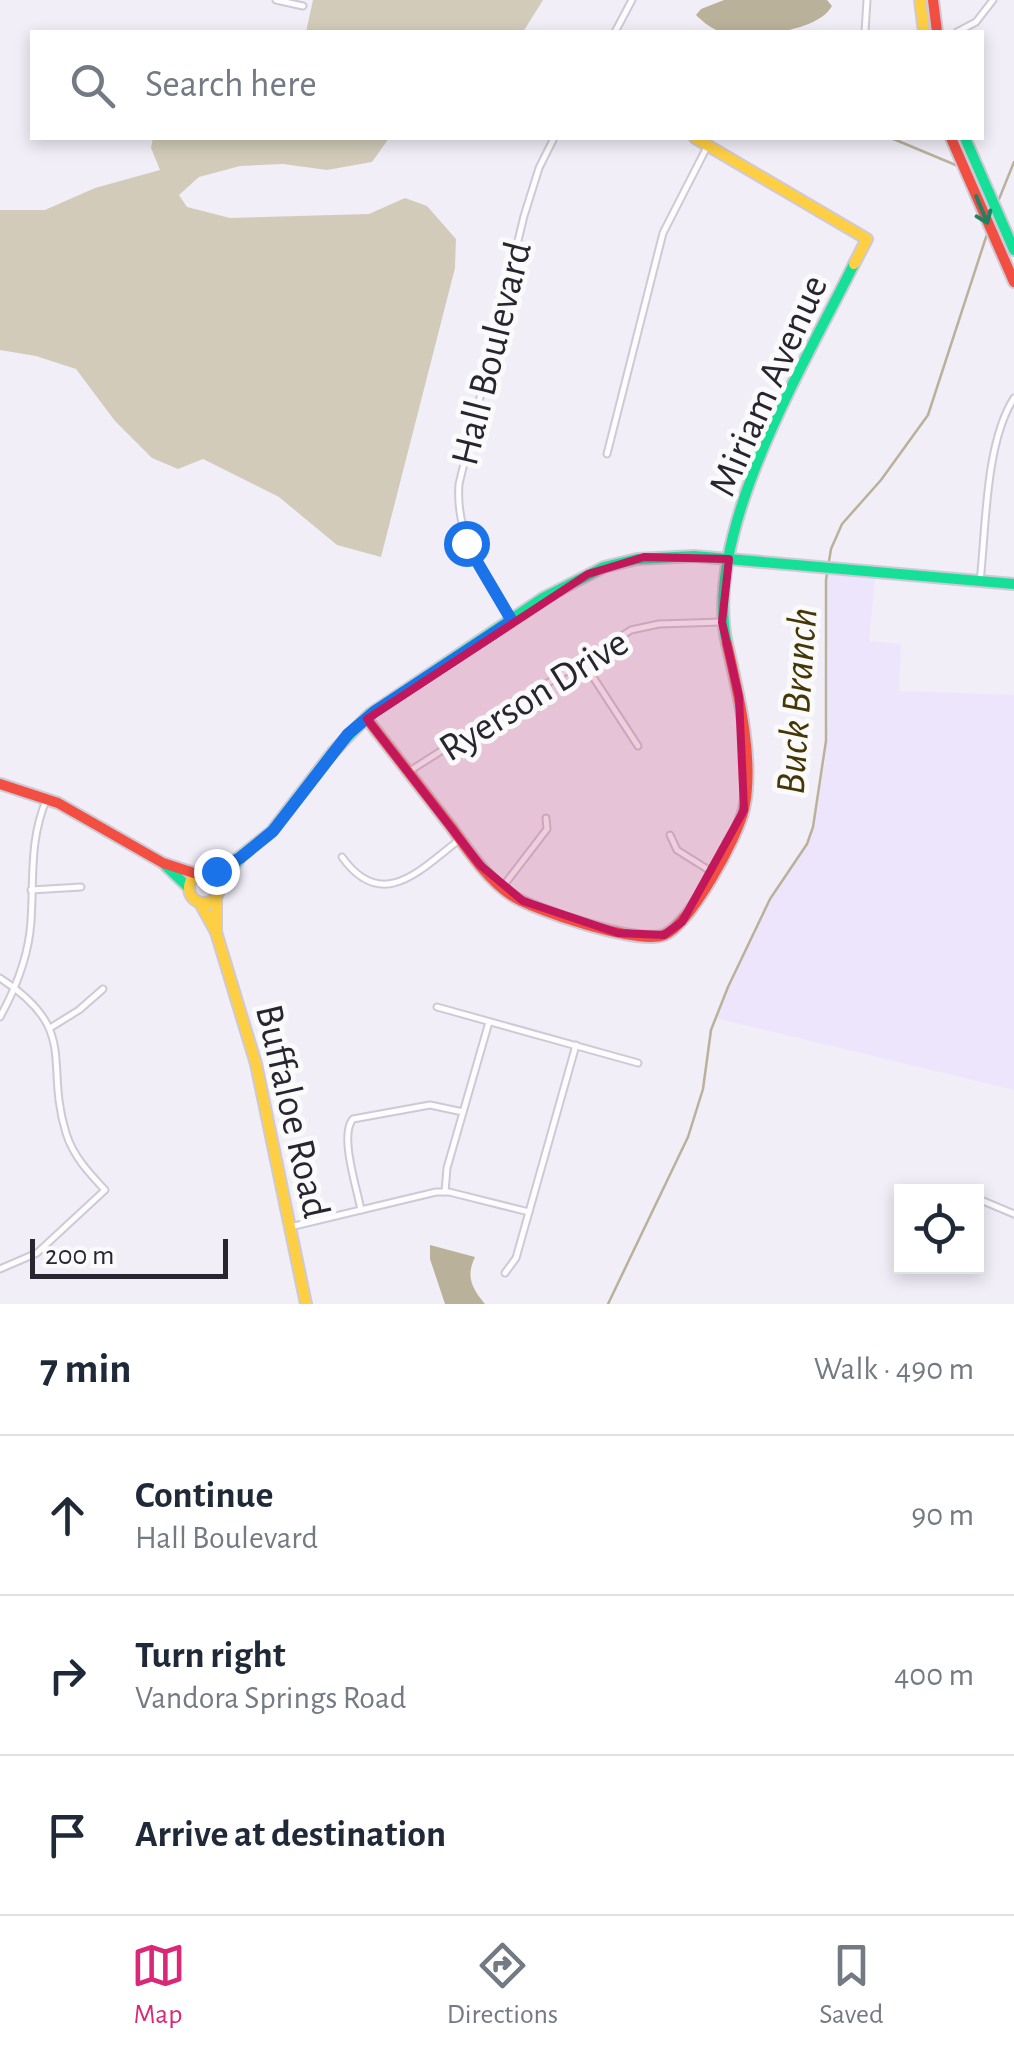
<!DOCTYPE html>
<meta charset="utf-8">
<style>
:root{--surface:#fff;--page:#f2f2f3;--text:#1f2937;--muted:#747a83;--line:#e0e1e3;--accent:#db2777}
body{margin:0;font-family:"Alegreya Sans",sans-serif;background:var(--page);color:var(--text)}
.controls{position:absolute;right:30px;bottom:30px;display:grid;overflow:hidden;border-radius:0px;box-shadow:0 5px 15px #0003}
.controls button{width:90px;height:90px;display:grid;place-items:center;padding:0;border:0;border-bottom:2px solid var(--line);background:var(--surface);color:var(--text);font:50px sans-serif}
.scale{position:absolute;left:30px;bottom:25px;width:198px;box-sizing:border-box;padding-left:10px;border:5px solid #282430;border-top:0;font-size:28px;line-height:35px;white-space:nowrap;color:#282430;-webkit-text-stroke:8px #fafafa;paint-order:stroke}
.stop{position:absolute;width:30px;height:30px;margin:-22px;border:8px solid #1a73e8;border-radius:50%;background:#fff}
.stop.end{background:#1a73e8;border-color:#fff;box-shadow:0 2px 10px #0008}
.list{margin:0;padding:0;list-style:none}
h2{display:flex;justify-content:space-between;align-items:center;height:130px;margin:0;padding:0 40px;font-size:42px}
h2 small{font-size:32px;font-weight:400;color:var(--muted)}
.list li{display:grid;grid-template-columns:65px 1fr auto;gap:30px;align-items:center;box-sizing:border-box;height:160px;padding:0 40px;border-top:2px solid var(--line)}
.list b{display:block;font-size:38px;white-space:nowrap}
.list p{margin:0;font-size:32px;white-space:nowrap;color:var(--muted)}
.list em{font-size:32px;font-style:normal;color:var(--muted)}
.icon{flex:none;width:55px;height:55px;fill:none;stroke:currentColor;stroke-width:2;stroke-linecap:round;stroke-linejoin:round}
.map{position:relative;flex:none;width:1014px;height:1304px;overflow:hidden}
.search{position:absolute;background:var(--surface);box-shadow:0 5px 15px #0003;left:30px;right:30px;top:30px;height:110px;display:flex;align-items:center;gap:25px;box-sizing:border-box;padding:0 35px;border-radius:0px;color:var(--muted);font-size:38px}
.sheet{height:610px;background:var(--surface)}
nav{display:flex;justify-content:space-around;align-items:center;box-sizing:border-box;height:140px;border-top:2px solid var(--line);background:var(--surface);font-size:28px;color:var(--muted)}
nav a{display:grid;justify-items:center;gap:5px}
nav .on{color:var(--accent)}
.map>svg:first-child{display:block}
.built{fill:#ede5fc}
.forest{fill:#d2cbba}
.water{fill:#bab19a}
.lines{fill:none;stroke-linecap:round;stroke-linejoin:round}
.stream{stroke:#bab19a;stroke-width:2.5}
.street-casing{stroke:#cecad5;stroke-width:9}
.fast-casing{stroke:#cecad5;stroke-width:14}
.slow-casing{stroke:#cecad5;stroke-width:14}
.jam-casing{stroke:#cecad5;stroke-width:14}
.street{stroke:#fdfcfe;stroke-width:5}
.fast{stroke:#16e098;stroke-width:10}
.slow{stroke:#ffcf43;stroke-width:10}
.jam{stroke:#f24e42;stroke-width:10}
.oneway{stroke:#1f8264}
.route{stroke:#1a73e8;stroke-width:12}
.marked{fill:#c2185b;fill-opacity:0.2;stroke:#c2185b;stroke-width:8;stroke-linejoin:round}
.labels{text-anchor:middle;stroke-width:10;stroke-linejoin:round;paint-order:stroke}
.street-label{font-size:40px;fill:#282430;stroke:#fafafa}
.water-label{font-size:42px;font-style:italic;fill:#443705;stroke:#fafafa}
</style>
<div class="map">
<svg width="1014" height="1304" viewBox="0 0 1014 1304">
<rect width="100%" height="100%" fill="#f1eef8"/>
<path class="built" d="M827 573 875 578 869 641 901 644 899 691 1014 695V1090L715 1018 770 900 807 844 813 827 825 762 828 717Z"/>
<g class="forest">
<path d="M313 0H543L523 32H306Z"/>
<path d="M153 138H389L372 162 327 170 283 164 240 166 199 177 179 195 187 207 230 218 369 214 405 198 427 206 456 239 455 268 381 557 337 545 279 497 203 459 178 469 152 458 115 421 76 369 36 356 0 350V210H45L95 188 160 170 151 148Z"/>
</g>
<g class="water">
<path d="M724 0H827L832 6C818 32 750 39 722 32 713 30 703 22 696 15L701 9Z"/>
<path d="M430 1245 475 1257C465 1278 473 1289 485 1304H445L430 1259Z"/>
</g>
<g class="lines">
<g class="stream">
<path d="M891 138 958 166"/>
<path d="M997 204 1014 162"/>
<path d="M608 1304 688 1137 703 1089 711 1030 728 987 770 899 807 844 813 827 826 741V580L831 549 842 524 881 480 928 415 988 231"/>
</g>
<defs>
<g id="street">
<path d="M276 0 303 6"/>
<path d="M615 32 632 0"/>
<path d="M865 32 867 0"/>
<path d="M957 32 976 22 993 0"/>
<path d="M607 454 663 233 708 145"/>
<path d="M980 582C986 529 985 443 1014 398"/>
<path d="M510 618C483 576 455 536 459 484L524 216 539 168 554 138"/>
<path d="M582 660 638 746"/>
<path d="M408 772 631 630 659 624 722 622"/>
<path d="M670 835 677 850 712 872"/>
<path d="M342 857C382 913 420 870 459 840"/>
<path d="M504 885 547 829 546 818"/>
<path d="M31 890 81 887"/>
<path d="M0 978C80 1030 44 1062 66 1133 73 1156 89 1173 105 1190L37 1253 0 1269"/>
<path d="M437 1007 638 1063"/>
<path d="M0 1017C16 988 29 954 31 921 34 877 29 840 47 798"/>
<path d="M50 1028 79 1010 103 989"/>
<path d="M445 1192 447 1168 489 1022"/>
<path d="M976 1198 1014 1214"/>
<path d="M361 1210C357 1188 339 1135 353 1119L430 1105 463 1112"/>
<path d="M290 1227 436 1192H449L529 1212"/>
<path d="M505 1273 516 1258 576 1045"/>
</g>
<g id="fast">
<path d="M965 138 1014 250"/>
<path d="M727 644C702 532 805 363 854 264"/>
<path d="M166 866 188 887"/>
<path d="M210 873 233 862 271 832 332 753 370 714 543 598 604 567 637 559 694 556 1014 584"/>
<path d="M219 885 238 861"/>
</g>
<g id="slow">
<path d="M920 0 924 32"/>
<path d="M695 138 867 239 854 264"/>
<circle cx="204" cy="888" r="15"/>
<path d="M216 898V932"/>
<path d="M200 903 216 932 256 1064 306 1304"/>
</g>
<g id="jam">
<path d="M933 0 937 32"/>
<path d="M951 138 1014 282"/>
<path d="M367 719C395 755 423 791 451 827 468 850 487 879 511 895 535 911 638 945 664 935 690 925 738 837 744 809 755 760 738 692 727 644"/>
<path d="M0 784 58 803 163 863 197 874"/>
</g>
</defs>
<use href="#street" class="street-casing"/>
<use href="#fast" class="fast-casing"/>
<use href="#slow" class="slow-casing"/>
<use href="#jam" class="jam-casing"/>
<use href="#street" class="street"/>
<use href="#fast" class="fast"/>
<use href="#slow" class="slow"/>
<use href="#jam" class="jam"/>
</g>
<defs><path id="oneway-shaft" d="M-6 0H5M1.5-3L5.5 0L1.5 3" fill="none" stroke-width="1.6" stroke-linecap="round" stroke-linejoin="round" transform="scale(2.5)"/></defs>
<use class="oneway" href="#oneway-shaft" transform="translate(982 210) rotate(67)"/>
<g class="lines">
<path class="route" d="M216 871 240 858 273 831 348 734 374 712 512 621 466 543"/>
</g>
<path class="marked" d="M644 557 729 559 722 622 739 697 744 810 682 922 664 935 618 933 523 901 480 865 367 719 588 574Z"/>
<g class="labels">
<g class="street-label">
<text transform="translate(490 353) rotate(-76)" y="14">Hall Boulevard</text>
<text transform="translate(767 385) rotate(-66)" y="14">Miriam Avenue</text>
<text transform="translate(533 694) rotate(-32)" y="14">Ryerson Drive</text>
<text transform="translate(294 1111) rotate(77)" y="14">Buffaloe Road</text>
</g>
<g class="water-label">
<text transform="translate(795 701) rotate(-86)" y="15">Buck Branch</text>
</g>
</g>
</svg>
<div class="controls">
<button><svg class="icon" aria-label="locate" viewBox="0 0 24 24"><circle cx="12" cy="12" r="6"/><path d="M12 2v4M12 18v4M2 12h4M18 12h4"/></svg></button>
</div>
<div class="scale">200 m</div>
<div class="stop" style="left:466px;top:543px"></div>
<div class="stop end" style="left:216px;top:871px"></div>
<div class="search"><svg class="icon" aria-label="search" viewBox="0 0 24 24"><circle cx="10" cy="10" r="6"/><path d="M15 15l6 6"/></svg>Search here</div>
</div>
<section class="sheet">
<h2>7 min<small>Walk · 490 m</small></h2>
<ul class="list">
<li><svg class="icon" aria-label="ahead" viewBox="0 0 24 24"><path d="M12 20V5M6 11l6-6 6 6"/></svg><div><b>Continue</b><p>Hall Boulevard</p></div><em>90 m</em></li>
<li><svg class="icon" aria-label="right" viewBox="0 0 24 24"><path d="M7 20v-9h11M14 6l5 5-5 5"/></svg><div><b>Turn right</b><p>Vandora Springs Road</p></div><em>400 m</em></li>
<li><svg class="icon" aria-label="arrive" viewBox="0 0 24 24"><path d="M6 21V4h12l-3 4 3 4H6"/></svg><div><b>Arrive at destination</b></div></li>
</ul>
</section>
<nav>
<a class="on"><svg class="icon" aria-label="map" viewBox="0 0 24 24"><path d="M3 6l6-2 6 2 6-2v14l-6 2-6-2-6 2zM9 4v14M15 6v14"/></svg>Map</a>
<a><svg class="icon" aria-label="directions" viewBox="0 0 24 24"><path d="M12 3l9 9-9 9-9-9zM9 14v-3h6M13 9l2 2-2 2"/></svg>Directions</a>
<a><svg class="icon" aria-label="saved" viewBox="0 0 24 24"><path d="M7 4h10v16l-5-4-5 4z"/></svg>Saved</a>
</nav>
